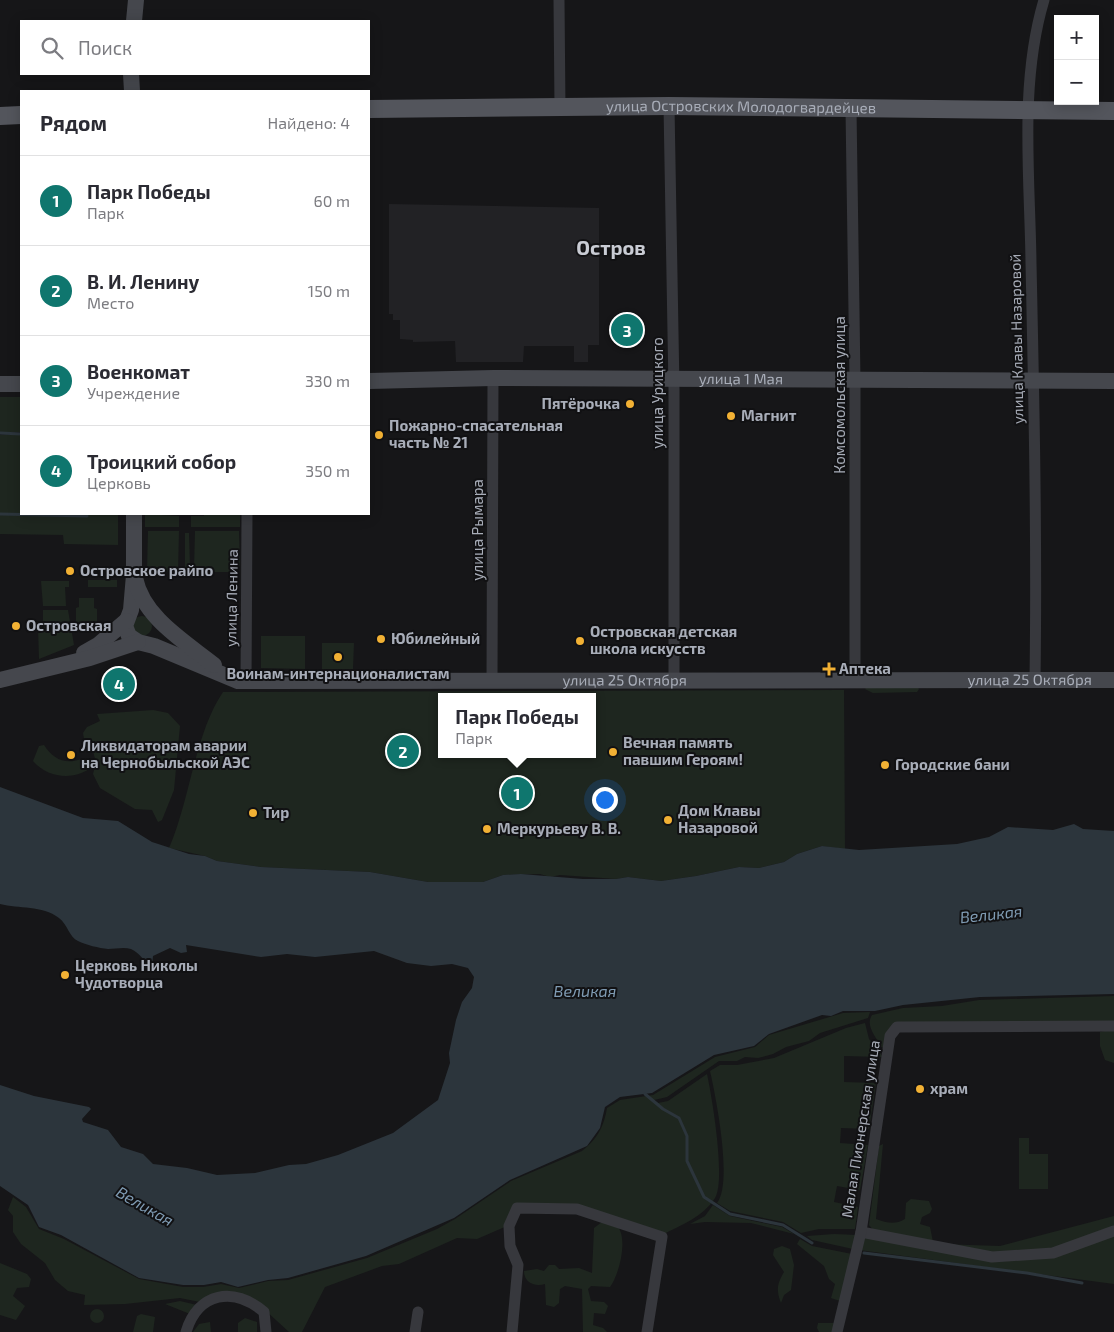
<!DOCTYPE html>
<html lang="ru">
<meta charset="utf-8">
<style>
:root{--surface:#fff;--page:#f2f2f3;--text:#2b2b33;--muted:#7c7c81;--line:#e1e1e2;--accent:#0f766e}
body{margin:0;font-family:"Exo 2",sans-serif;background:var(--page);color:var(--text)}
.controls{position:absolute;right:15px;top:15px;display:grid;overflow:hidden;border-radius:0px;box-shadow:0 2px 12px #0003}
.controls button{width:45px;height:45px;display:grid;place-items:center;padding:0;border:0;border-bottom:1px solid var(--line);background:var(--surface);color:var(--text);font:25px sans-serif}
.you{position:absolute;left:604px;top:799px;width:18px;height:18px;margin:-12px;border:4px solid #fff;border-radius:50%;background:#1a73e8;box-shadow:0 0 0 8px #1a73e833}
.badge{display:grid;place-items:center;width:32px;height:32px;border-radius:50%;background:var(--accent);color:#fff;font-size:16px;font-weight:700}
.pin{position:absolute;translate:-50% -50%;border:2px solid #fff;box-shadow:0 1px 5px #0006}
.popup{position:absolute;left:438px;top:693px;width:158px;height:65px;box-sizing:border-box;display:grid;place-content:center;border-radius:0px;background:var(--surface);filter:drop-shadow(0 1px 4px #0005);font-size:16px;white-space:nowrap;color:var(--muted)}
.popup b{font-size:19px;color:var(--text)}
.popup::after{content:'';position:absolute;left:50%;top:100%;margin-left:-10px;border:10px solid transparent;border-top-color:var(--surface)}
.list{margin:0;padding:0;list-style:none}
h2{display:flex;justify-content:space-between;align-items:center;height:65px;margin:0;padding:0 20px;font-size:21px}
h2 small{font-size:16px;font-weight:400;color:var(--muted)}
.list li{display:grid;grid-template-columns:32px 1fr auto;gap:15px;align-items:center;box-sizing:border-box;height:90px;padding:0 20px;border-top:1px solid var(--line)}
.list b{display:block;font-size:19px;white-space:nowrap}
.list p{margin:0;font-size:16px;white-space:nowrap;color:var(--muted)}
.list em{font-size:16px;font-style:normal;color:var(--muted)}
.icon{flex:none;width:28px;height:28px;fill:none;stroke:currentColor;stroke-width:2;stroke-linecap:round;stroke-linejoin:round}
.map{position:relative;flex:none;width:1114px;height:1332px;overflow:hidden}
.search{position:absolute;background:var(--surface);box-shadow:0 2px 12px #0003;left:20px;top:20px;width:350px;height:55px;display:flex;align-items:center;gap:12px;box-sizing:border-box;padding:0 18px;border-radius:0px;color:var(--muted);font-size:19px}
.panel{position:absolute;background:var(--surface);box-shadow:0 2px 12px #0003;left:20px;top:90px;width:350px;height:425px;border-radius:0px}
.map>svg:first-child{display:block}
.built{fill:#222225}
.green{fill:#1e261f;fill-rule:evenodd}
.water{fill:#2c353c}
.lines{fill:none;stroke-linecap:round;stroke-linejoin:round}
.stream{stroke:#2c353c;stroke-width:3}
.street{stroke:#37383d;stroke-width:11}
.secondary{stroke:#45474d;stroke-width:16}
.primary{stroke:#53555c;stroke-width:18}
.poi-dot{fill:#f2b134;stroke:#111113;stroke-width:2}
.labels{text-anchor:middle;stroke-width:4;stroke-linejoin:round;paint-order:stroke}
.street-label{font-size:15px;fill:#a8adb8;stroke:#111113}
.poi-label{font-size:15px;font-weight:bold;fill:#a8adb8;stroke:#111113;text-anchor:start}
.water-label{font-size:16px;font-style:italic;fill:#7f9bb3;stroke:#111113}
.district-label{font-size:20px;font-weight:bold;fill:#c9ccd4;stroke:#111113}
</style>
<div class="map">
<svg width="1114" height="1332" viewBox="0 0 1114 1332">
<rect width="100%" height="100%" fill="#161618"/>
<path class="built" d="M389 204 599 208V345H588V362H574V346H524L523 362H456L455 341 413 342V340L400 339V320H393V314H389Z"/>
<g class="green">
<rect x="0" y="397" width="21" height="35"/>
<path d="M0 435H21V514L86 515 0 513Z"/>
<path d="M88 514H118V545L64 544 63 535 0 534V515L87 517Z"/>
<path d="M145 514 179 516V527H145Z"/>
<path d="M204 514H240V527H191V516H204Z"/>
<path d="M148 531H179L178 572 147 571Z"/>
<path d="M195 531H239L240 565 237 572H198L194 569Z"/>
<path d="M185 533H189L190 567H185Z"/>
<rect x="88" y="580" width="29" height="7"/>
<path d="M41 581H69V587H65L66 606H43Z"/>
<path d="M79 598H94V608L97 609V626H76V608L79 607Z"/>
<path d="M43 610H68L74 645 39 659 38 627H43Z"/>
<circle cx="142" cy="626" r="10"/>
<path d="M261 636H305V669L261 668Z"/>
<path d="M322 643H354L353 669H322Z"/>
<path d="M868 686H917L919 689 917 692 873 693 865 689Z"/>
<path d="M844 690 845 849 822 846 797 854 784 862 759 868 739 867 696 876 661 881 628 877 616 879 560 875 550 877 540 874 503 875 483 882H428L370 872 261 867 217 861 205 856 169 848C190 800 195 733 223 692ZM442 697H592V754H442Z"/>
<path d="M153 710 168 713 180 726 174 790 162 820 158 822 152 810 135 809 100 788 93 774 96 762 92 748 84 739 83 733 87 727 100 721 97 714Z"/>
<path d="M44 745C53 759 65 765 81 759L89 769C71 781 47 777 33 761L39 746Z"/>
<path d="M1114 996V1023L896 1024 886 1048 881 1047C876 1036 865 1026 872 1015L903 1008 942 1006 979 1000Z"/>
<path d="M870 1012 868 1018 820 1033 809 1041 786 1047 773 1054 758 1058 745 1057 737 1061H719L667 1097 654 1100 658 1103 668 1101 707 1074C712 1097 726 1180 715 1198 703 1217 681 1225 662 1235L578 1207 517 1206 507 1226 477 1239 457 1238 399 1264 382 1266 325 1287 302 1332H289L265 1310 243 1297 200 1302 180 1298 125 1304 84 1305 85 1295 68 1291 55 1280 45 1263 21 1244 13 1232V1216L8 1210 13 1197 26 1207 39 1229 64 1239 139 1279 183 1287H203L221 1284 239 1288 268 1281 288 1280 367 1258 437 1229 455 1219 511 1181 582 1151C597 1139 604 1127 607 1108L620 1100 653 1095 715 1057 755 1047 769 1035 843 1013Z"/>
<path d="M865 1023 869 1039 883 1057 844 1056V1082L876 1083 869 1129 841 1128 840 1143 868 1145 860 1190 837 1186 834 1202 858 1207 855 1229H819L801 1233 783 1222 730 1211 717 1203C733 1183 716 1097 710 1071L720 1065H737L774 1058 846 1028Z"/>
<path d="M1114 1029V1063L1105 1060 1100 1046V1032Z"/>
<path d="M1019 1138H1029V1154H1048V1189H1019Z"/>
<path d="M883 1144 876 1219C887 1223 895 1225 905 1219L906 1203 911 1199 929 1201 932 1209 930 1213 922 1217 920 1224 930 1227 933 1242 874 1231 869 1225 879 1146Z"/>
<path d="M713 1205 730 1216 782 1227 794 1234 751 1223 705 1222 690 1224 705 1216Z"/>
<path d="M1114 1216V1230L1053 1251 992 1256 939 1244 1000 1246Z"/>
<path d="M602 1222 618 1227C628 1240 619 1275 610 1287L591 1286 588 1289 591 1301 604 1302 608 1306 605 1314 594 1313 593 1325 603 1328 607 1332H583L582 1289 565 1286 560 1289 559 1303 554 1307 546 1305 545 1284C535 1287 524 1283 524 1271L537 1269 544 1271 549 1265H555L559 1269 579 1268 592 1273 594 1228Z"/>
<path d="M834 1234 857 1235 853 1249 812 1240 807 1236Z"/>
<path d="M1114 1234V1284L859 1250 863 1235 992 1259 1053 1255Z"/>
<path d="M800 1239 812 1246 852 1254 840 1301 831 1298 835 1284 829 1279 824 1266 797 1244Z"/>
<path d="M782 1246 790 1249 794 1265 791 1290 784 1295 781 1303C776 1290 777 1284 784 1272L773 1255 774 1249Z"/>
<path d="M0 1263 27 1274 31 1279 29 1287 17 1288 13 1296 25 1306 16 1320 0 1315Z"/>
<path d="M180 1301 197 1305 190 1314 165 1304Z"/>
<circle cx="97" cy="1316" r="7"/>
<path d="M141 1314 155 1317 153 1332H133L137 1316Z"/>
<path d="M245 1318 257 1322V1332H238V1323Z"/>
<path d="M210 1322 211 1332H193L199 1324Z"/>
<path d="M818 1323H836L833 1332H819L817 1328Z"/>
</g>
<path class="water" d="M0 787 83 818 118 821 152 842 189 854 205 856 217 861 261 867 370 872 428 882H483L503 875 521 874 583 879H616L628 877 661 881 696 876 739 867 759 868 784 862 797 854 822 846 859 850 957 844 989 837 1008 827 1053 830 1074 824 1083 829 1114 831V994L980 997 903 1005 875 1011H843L831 1016 822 1015 769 1034 754 1046 714 1055 652 1093 620 1097 605 1107 600 1128 587 1146 510 1180 454 1218 366 1256 288 1278 268 1280 238 1287 221 1282 204 1285H183L139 1278 61 1235 39 1227 28 1205 0 1186V1085L34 1096 89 1107 91 1109 82 1119 83 1122 108 1130 121 1147 143 1154 153 1164 187 1168 217 1175 255 1173 289 1165 306 1164 338 1155 393 1133 438 1100 450 1063 449 1053 456 1020 462 1002 472 988 474 977 468 968 452 964 431 966 407 963 374 951 315 957 287 954 261 957 186 945 187 952 181 953 170 948 153 956 152 965C144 962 140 953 131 949 124 947 115 949 108 949 99 948 86 945 78 941 69 937 68 925 59 918 42 905 19 909 0 904Z"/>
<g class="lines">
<g class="stream">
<path d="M0 433 21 434"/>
<path d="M0 514 87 516"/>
<path d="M645 1094 663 1109 679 1118 687 1136V1161L704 1197 730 1214 783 1225 812 1243"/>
<path d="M864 1253 1027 1273 1082 1283"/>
</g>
<g class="street">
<path d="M559 0 560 108"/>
<path d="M669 106 674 389V681"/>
<path d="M851 109 855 380V681"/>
<path d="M1035 680C1037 541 1034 402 1031 263 1030 177 1019 84 1044 0"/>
<path d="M246 682 247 514"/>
<path d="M492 682 493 378"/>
<path d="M861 1232 992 1257 1053 1253 1114 1231"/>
<path d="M186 1332C198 1292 234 1286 264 1312L266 1332"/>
<path d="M415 1332 418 1312"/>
<path d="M512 1332 518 1265 510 1246 509 1226 517 1208 577 1209 662 1237 647 1332"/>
<path d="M837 1332 861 1232 890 1036 897 1027 1114 1026"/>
</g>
<g class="secondary">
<path d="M134 21 136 0"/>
<path d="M131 74 132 91"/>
<path id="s1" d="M369 381 493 378 1114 381"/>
<path d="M0 384H21"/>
<path id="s2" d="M134 514V575L131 610 125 626 129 636 138 642 154 646 238 681 1114 680"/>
<path d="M135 578C143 617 184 641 214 665"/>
<path d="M84 653 98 645 126 621"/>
<path d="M0 680 90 658 138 642"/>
</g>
<g class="primary">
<path id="s3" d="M369 109 669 106 1114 111"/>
<path d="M0 116 21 115"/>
</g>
</g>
<g class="poi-dot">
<circle cx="630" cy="404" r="5"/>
<circle cx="731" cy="416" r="5"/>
<circle cx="379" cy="435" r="5"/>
<circle cx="70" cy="571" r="5"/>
<circle cx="16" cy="626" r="5"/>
<circle cx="381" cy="639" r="5"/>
<circle cx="580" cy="641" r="5"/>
<circle cx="338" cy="657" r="5"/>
<path d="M826.5 661.5h5v5h5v5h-5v5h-5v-5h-5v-5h5z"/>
<circle cx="613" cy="752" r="5"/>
<circle cx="71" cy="755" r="5"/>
<circle cx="885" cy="765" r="5"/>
<circle cx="253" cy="813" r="5"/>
<circle cx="668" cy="820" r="5"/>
<circle cx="487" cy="829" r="5"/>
<circle cx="65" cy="975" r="5"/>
<circle cx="920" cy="1089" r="5"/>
</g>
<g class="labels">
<g class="street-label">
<text dy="5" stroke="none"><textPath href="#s3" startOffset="372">улица Островских Молодогвардейцев</textPath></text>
<text transform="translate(1017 339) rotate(-91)" y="5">улица Клавы Назаровой</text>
<text dy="5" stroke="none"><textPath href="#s1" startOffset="372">улица 1 Мая</textPath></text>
<text transform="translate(658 393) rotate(-90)" y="5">улица Урицкого</text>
<text transform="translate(840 395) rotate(-90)" y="5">Комсомольская улица</text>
<text transform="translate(478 530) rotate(-90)" y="5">улица Рымара</text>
<text transform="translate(232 598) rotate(-89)" y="5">улица Ленина</text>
<text dy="5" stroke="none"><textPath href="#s2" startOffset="1034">улица 25 Октября</textPath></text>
<text dy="5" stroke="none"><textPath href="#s2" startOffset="629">улица 25 Октября</textPath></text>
<text transform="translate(861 1129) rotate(-81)" y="5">Малая Пионерская улица</text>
</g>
<g class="poi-label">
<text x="620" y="409" text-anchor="end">Пятёрочка</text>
<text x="741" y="421">Магнит</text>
<text x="389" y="431">Пожарно-спасательная<tspan x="389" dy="17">часть № 21</tspan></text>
<text x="80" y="576">Островское райпо</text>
<text x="26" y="631">Островская</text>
<text x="590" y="637">Островская детская<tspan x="590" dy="17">школа искусств</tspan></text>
<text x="391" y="644">Юбилейный</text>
<text x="839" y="674">Аптека</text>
<text x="338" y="679" text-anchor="middle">Воинам-интернационалистам</text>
<text x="623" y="748">Вечная память<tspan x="623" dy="17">павшим Героям!</tspan></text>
<text x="81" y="751">Ликвидаторам аварии<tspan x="81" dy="17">на Чернобыльской АЭС</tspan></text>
<text x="895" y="770">Городские бани</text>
<text x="678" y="816">Дом Клавы<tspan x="678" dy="17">Назаровой</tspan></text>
<text x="263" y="818">Тир</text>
<text x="497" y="834">Меркурьеву В. В.</text>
<text x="75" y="971">Церковь Николы<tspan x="75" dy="17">Чудотворца</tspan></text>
<text x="930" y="1094">храм</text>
</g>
<g class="water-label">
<text transform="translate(991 914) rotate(-6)" y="6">Великая</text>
<text x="585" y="997">Великая</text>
<text transform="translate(145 1206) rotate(30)" y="6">Великая</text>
</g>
<g class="district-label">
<text x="611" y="255">Остров</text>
</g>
</g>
</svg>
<div class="controls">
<button>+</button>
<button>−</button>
</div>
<div class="you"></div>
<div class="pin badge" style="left:517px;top:793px">1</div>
<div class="popup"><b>Парк Победы</b>Парк</div>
<div class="pin badge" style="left:403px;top:751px">2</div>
<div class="pin badge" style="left:627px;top:330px">3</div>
<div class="pin badge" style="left:119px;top:684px">4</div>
<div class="search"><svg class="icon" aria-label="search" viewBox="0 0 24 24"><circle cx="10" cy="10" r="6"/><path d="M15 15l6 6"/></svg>Поиск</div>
<section class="panel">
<h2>Рядом<small>Найдено: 4</small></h2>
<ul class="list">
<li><span class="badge">1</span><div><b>Парк Победы</b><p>Парк</p></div><em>60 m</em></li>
<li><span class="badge">2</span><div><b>В. И. Ленину</b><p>Место</p></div><em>150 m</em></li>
<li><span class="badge">3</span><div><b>Военкомат</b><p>Учреждение</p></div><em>330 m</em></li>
<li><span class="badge">4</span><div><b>Троицкий собор</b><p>Церковь</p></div><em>350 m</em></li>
</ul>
</section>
</div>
